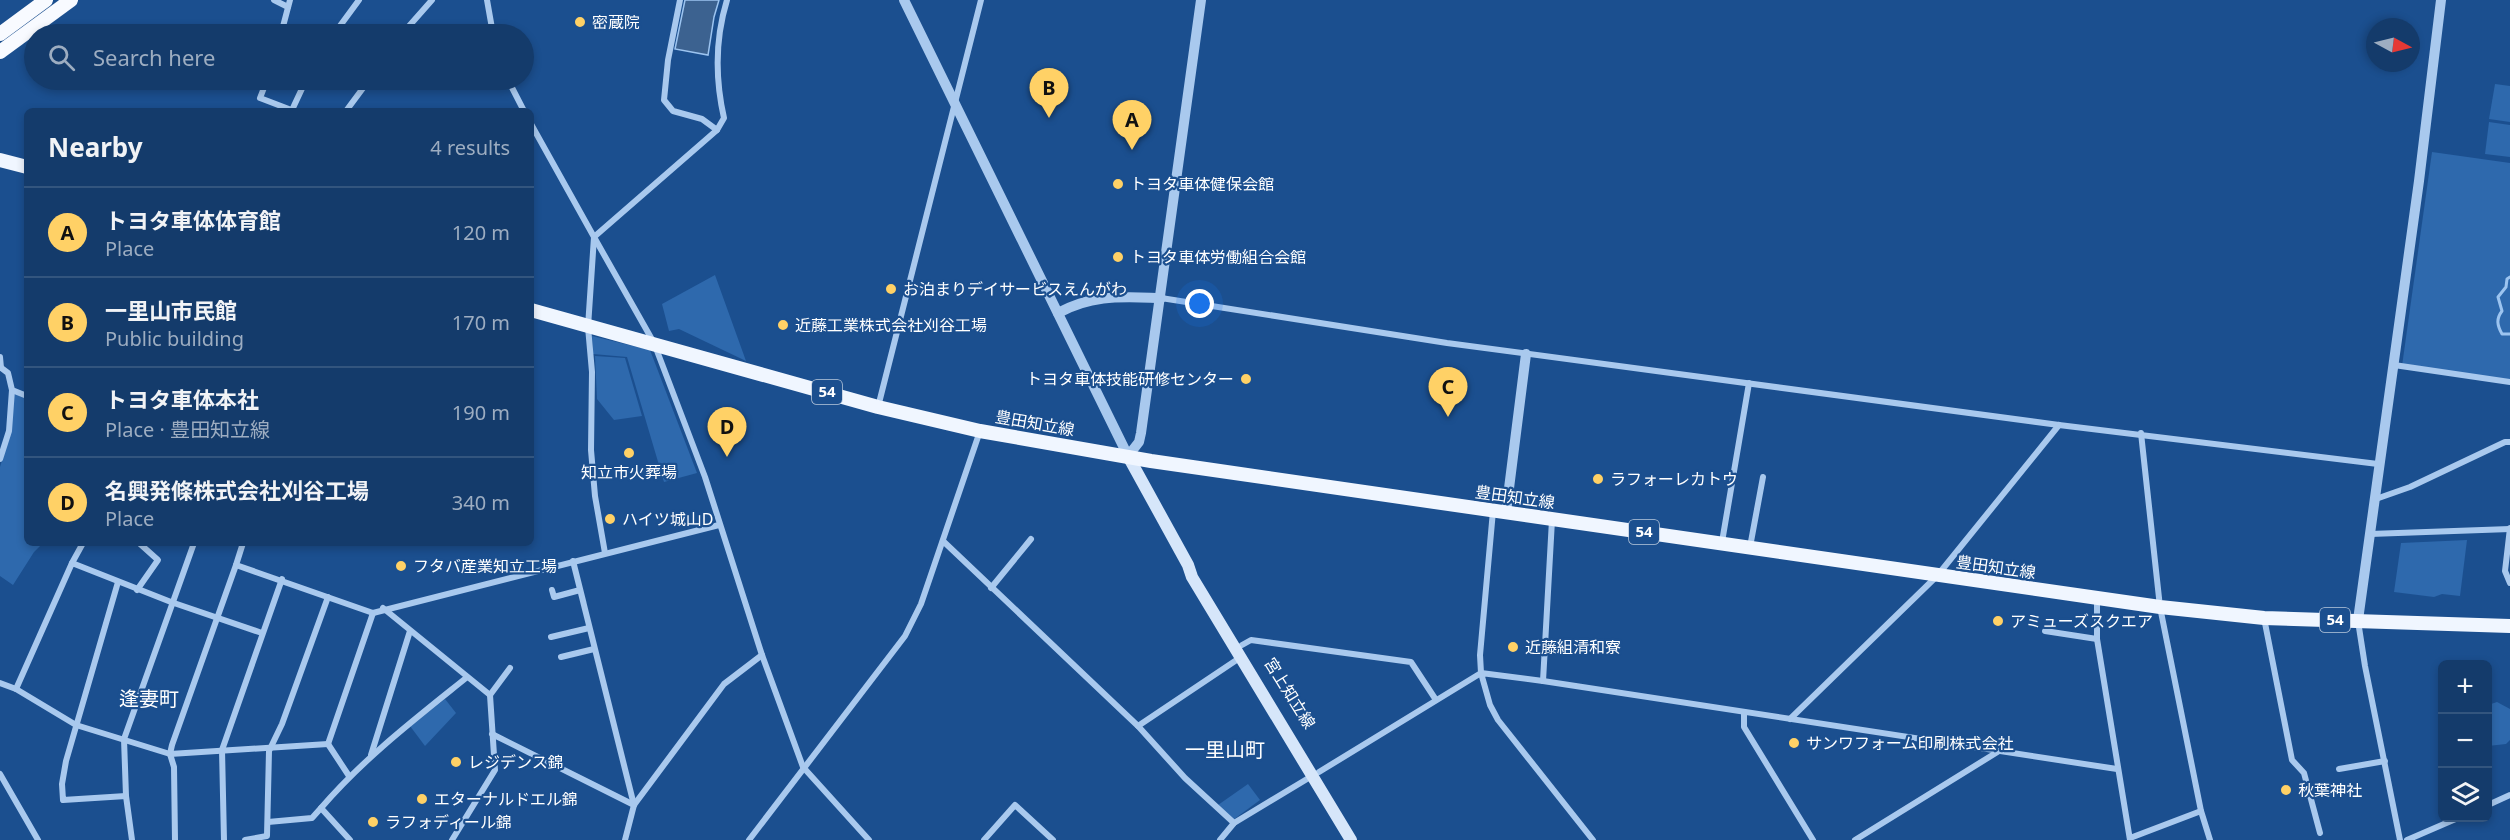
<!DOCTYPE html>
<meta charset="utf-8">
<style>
:root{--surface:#143b6b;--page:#1d4271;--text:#f1f3f6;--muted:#9dadc1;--line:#33557e;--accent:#ffd166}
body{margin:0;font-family:"Noto Sans","Noto Sans JP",sans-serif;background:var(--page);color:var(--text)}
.controls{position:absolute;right:18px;bottom:18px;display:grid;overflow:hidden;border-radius:9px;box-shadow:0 3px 9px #0003}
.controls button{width:54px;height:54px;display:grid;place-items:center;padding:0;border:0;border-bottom:2px solid var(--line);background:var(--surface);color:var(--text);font:30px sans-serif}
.compass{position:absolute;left:2366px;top:18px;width:54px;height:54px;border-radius:50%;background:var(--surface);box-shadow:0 3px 9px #0003;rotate:97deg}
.you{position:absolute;left:1200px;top:304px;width:21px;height:21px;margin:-15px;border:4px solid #fff;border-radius:50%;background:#1a73e8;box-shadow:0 0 0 9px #1a73e833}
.badge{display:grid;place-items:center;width:39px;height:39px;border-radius:50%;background:var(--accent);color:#111;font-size:20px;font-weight:700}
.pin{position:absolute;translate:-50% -50px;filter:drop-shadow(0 2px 3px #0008)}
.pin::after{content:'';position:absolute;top:32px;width:21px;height:18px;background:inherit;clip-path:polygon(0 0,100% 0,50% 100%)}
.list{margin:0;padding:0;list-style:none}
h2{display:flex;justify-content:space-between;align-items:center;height:78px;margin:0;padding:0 24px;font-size:26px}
h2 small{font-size:20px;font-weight:400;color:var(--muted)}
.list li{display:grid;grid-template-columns:39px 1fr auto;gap:18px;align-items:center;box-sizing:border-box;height:90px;padding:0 24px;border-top:2px solid var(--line)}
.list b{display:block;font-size:22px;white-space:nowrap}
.list p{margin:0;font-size:20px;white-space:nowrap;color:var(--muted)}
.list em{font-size:20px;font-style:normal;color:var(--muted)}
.icon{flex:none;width:33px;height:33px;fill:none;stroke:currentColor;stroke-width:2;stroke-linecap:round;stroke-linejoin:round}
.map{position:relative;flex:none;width:2510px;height:840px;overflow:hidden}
.search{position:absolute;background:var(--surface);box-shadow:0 3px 9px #0003;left:24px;top:24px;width:510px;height:66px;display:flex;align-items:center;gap:15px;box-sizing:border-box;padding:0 21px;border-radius:33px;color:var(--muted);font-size:22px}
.panel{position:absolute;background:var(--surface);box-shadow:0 3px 9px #0003;left:24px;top:108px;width:510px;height:438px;border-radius:9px}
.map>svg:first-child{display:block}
.green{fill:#2e69ad}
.water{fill:#3c6290;stroke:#9cc4f0;stroke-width:1.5}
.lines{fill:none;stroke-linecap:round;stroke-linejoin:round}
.stream{stroke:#9cc4f0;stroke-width:3}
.minor{stroke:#a9c9ee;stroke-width:6}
.tertiary{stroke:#a9c9ee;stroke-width:10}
.secondary{stroke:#d6e6fa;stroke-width:12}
.primary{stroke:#f0f6ff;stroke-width:14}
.trunk{stroke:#f8faff;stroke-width:14}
.poi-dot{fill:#ffd166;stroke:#1b4f8f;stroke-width:2}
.labels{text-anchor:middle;stroke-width:4.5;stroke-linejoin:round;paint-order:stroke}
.shield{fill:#1b4f8f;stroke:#bbcadd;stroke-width:1.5}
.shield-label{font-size:15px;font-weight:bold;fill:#fff}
.poi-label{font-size:16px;fill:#fff;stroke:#1b4f8f;text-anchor:start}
.street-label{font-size:16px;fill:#fff;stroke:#1b4f8f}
.quarter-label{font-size:20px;fill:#fff;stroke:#1b4f8f}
</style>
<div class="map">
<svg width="2510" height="840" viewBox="0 0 2510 840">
<rect width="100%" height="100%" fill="#1b4f8f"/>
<g class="green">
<path d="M2495 84 2510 86V122L2489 119Z"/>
<path d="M2489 122 2510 125V157L2485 154Z"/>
<path d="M2432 152 2510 163V382L2402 366Z"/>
<path d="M715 275 746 361 679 329 669 331 662 304Z"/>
<path d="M592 336 650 350 697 473 664 482 627 357 593 354Z"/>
<path d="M595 356 625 358 642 416 614 420 597 399Z"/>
<path d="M13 393 27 399V432L24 439 27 457V543H43L34 552 13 585 0 576V467L11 431Z"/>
<path d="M2467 540 2460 596 2442 594 2434 597 2394 592 2401 543Z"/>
<path d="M445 699 456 713 425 746 410 726Z"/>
<path d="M2497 702 2510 709V740L2506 744 2488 746V705Z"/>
<path d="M1248 784 1260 800 1233 820 1218 805Z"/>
</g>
<path class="water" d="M685 0H719L714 17 708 55 675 49Z"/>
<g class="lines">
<path class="stream" d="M2510 277 2507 279 2506 287 2498 297 2502 311C2496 319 2497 325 2502 334H2510"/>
<g class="minor">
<path d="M274 0 288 7"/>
<path d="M487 0 493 34"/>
<path d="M680 0 668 60 664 100 673 111 702 119 717 130"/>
<path d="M727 0C715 39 715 78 724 118L717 130 594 237 654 343 705 477 762 655 803 767 869 840"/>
<path d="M281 34 290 0"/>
<path d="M334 34 359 0"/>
<path d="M402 34 432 0"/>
<path d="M267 80 260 98 294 111"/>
<path d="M508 80 524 111"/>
<path d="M292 110 306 80"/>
<path d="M346 111 369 80"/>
<path d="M531 124 594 237 588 327 592 372 591 450 595 496 605 553"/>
<path d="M1161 298 1447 343 2059 425 2378 464"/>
<path d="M0 357 1 368"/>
<path d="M2394 365 2510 382"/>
<path d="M0 367 8 373 12 390 27 396"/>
<path d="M878 407 981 0"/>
<path d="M2141 433 2160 607 2201 811 2210 840"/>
<path d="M0 459 9 431 12 390"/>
<path d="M2373 500 2410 487 2505 442H2510"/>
<path d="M2510 528 2505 571 2510 583"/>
<path d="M2370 534 2510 529"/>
<path d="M943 541 1138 726 1185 778 1234 823"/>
<path d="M1722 542 1749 383"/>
<path d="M243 543 236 565 373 613 719 525"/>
<path d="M1750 547 1763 477"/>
<path d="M573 561 634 805"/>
<path d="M72 563 83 543"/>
<path d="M118 582 66 761 62 784 63 800 126 796 132 840"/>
<path d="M991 588 1031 539"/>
<path d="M137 590 158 560 139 543"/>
<path d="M552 590 554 597 580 590"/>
<path d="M2097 599V639L2130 840"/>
<path d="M383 608 490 695 495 770 452 840"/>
<path d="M2264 618 2292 760 2304 773 2320 833"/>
<path d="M2358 621 2365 666 2400 840"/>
<path d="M2045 631 2097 639"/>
<path d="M551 637 589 628"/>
<path d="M1242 645 1251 640 1411 662 1436 700"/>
<path d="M561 657 594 649"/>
<path d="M1543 681 1552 520"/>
<path d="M0 683 16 689 76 725 170 754 328 744"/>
<path d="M16 689 72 563 171 602 262 633"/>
<path d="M490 695 510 668"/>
<path d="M1744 712V727L1813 840"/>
<path d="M1790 719 1937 576 2059 425"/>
<path d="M1138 726 1241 657"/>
<path d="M492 734 634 805"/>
<path d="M328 744 373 613"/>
<path d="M328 744 349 776"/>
<path d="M371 755 410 631"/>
<path d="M2339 769 2385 761"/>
<path d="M1319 772 1481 673 1480 655 1493 511"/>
<path d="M0 774 38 840"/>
<path d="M126 796 124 739 194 543"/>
<path d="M2488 805 2510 795"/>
<path d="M268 822 312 818 321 808"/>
<path d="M2130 838 2201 811"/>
<path d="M175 840 174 767 170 754 172 745 236 565"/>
<path d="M224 840 222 750 282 579"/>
<path d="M245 840 267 836 269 751 282 724 328 597"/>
<path d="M350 840 321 808C364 758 415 719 466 678"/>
<path d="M625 840 634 805 724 684 762 655"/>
<path d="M749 840 905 636 921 604 980 431"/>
<path d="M984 840 1015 805 1053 840"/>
<path d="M1220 840 1234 823 1312 776"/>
<path d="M1593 840 1498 720 1490 705 1481 673 1543 681 2117 769"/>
<path d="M1855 840 1999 751"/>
<path d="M2407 840 2458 818"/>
</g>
<g class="tertiary">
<path d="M904 0 1128 456 1139 442 1141 433 1201 0"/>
<path d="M1058 313C1093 294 1122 297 1161 298"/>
<path d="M1506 512 1526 354"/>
<path d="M2358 620 2419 181 2441 0"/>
</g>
<path class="secondary" d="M1128 456 1188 565 1192 577 1351 840"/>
<g class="primary">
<path d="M0 160 27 167"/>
<path d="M531 310 878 407 980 431 1151 461 2160 607 2264 618 2510 626"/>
</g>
<g class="trunk">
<path d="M0 34 46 0"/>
<path d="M0 52 71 0"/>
</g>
</g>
<g class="poi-dot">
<circle cx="580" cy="22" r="6"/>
<circle cx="1118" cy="184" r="6"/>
<circle cx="1118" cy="257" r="6"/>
<circle cx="891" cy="289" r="6"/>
<circle cx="783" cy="325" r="6"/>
<circle cx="1246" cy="379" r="6"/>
<circle cx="629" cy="453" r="6"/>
<circle cx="1598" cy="479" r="6"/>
<circle cx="610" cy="519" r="6"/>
<circle cx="401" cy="566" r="6"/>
<circle cx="1998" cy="621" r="6"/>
<circle cx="1513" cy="647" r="6"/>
<circle cx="1794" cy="743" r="6"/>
<circle cx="456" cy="762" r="6"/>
<circle cx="2286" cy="790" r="6"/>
<circle cx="422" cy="799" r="6"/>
<circle cx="373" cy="822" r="6"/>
</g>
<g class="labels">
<g class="shield">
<rect x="812" y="380" width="30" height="24" rx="4.5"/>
<rect x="1629" y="520" width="30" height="24" rx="4.5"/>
<rect x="2320" y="608" width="30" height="24" rx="4.5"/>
</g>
<g class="shield-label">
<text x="827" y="397">54</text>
<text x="1644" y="537">54</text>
<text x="2335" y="625">54</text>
</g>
<g class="poi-label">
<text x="592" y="28">密蔵院</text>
<text x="1130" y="190">トヨタ車体健保会館</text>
<text x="1130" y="263">トヨタ車体労働組合会館</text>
<text x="903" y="295">お泊まりデイサービスえんがわ</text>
<text x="795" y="331">近藤工業株式会社刈谷工場</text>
<text x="1234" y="385" text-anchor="end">トヨタ車体技能研修センター</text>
<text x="629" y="478" text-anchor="middle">知立市火葬場</text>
<text x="1610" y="485">ラフォーレカトウ</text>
<text x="622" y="525">ハイツ城山D</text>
<text x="413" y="572">フタバ産業知立工場</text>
<text x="2010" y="627">アミューズスクエア</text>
<text x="1525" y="653">近藤組清和寮</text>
<text x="1806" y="749">サンワフォーム印刷株式会社</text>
<text x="468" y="768">レジデンス錦</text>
<text x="2298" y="796">秋葉神社</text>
<text x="434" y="805">エターナルドエル錦</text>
<text x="385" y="828">ラフォディール錦</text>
</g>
<g class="street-label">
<text transform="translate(1035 423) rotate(10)" y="6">豊田知立線</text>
<text transform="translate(1515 497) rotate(8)" y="6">豊田知立線</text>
<text transform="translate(1996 567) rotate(8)" y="6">豊田知立線</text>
<text transform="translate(1290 693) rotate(58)" y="6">宮上知立線</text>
</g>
<g class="quarter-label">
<text x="149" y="706">逢妻町</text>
<text x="1225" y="757">一里山町</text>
</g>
</g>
</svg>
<div class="controls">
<button>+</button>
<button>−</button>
<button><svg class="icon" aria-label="layers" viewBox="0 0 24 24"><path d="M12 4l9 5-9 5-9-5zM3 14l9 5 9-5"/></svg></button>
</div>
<svg class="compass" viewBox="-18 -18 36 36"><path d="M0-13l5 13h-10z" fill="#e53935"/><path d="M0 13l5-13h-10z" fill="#9dadc1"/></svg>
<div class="you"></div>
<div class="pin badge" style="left:1132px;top:150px">A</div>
<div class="pin badge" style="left:1049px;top:118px">B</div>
<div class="pin badge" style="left:1448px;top:417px">C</div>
<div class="pin badge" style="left:727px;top:457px">D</div>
<div class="search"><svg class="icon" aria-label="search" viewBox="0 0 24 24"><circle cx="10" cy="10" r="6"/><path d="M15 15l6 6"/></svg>Search here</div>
<section class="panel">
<h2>Nearby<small>4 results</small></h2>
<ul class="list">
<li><span class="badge">A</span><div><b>トヨタ車体体育館</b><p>Place</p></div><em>120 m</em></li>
<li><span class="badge">B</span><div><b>一里山市民館</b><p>Public building</p></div><em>170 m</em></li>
<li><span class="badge">C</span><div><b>トヨタ車体本社</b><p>Place · 豊田知立線</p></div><em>190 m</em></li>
<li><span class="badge">D</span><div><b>名興発條株式会社刈谷工場</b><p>Place</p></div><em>340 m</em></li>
</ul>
</section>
</div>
